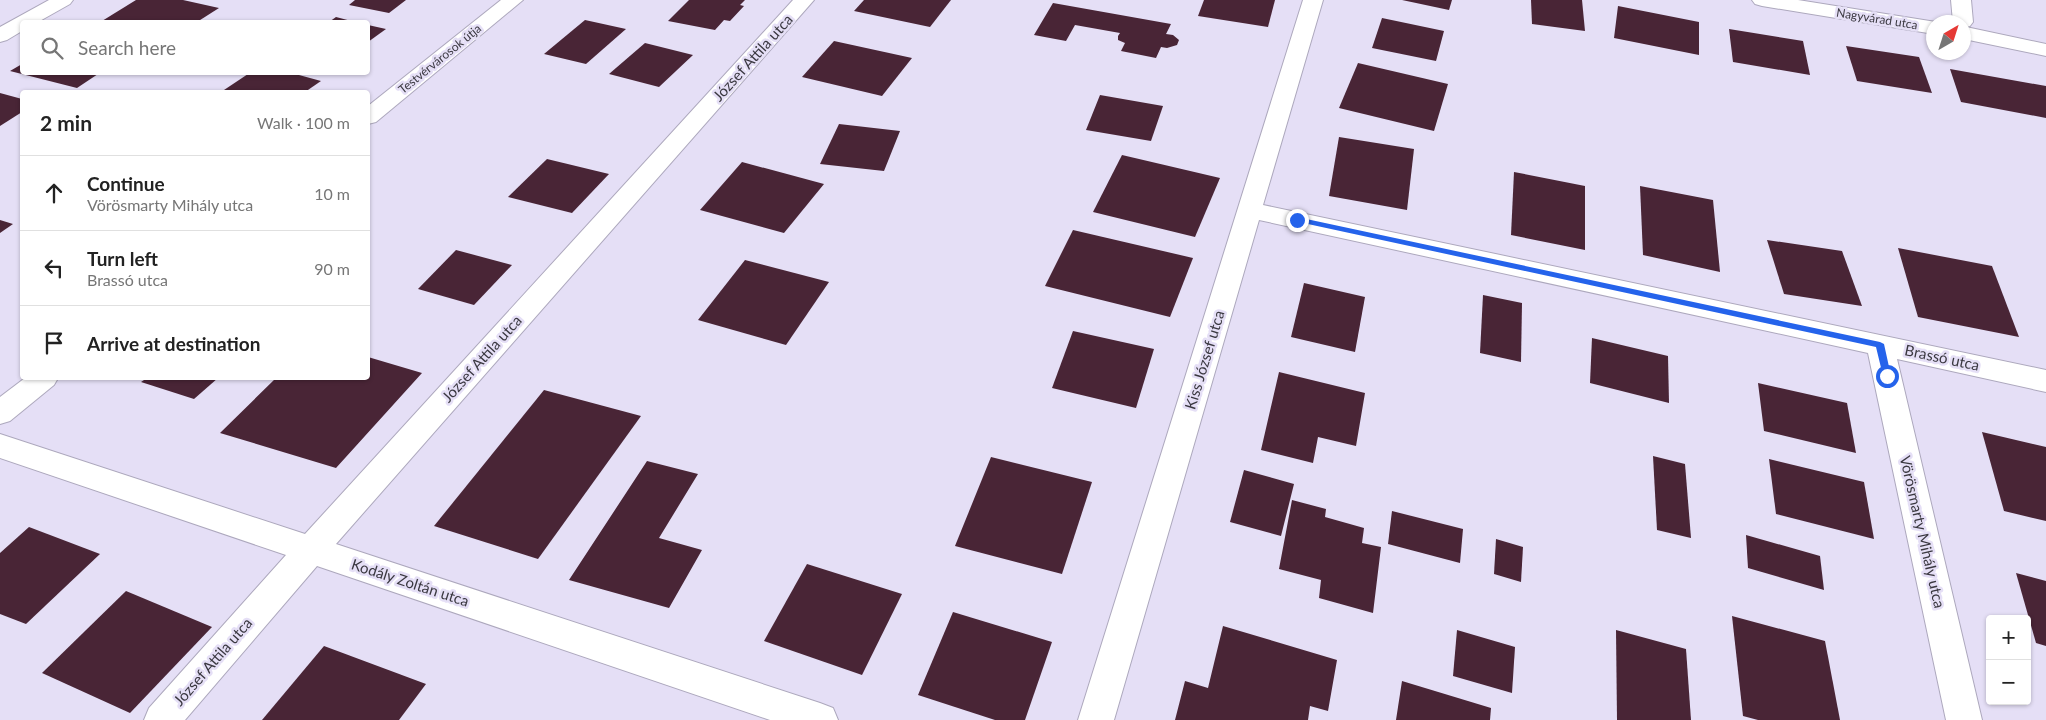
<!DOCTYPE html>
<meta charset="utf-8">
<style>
:root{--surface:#fff;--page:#f2f2f2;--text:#222;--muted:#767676;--line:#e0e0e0}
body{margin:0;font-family:Lato,sans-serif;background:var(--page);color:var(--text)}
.controls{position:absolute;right:15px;bottom:15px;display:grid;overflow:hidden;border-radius:5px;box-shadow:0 1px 4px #0004}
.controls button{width:45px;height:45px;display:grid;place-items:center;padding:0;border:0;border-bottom:1px solid var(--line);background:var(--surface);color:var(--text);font:25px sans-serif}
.compass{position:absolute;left:1926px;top:15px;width:45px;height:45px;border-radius:50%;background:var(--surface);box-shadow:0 1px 4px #0004;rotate:39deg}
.stop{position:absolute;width:15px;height:15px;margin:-11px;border:4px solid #2563eb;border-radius:50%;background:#fff}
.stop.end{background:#2563eb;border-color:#fff;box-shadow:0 1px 5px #0008}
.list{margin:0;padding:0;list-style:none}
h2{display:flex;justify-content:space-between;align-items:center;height:65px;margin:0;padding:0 20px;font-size:21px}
h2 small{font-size:16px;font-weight:400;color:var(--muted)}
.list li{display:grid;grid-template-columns:32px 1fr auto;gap:15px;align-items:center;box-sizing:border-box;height:75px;padding:0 20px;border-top:1px solid var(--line)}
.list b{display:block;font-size:19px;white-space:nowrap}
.list p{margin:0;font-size:16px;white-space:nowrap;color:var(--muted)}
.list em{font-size:16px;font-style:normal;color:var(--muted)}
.icon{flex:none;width:28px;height:28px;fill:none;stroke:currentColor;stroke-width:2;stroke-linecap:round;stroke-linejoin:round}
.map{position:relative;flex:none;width:2046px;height:720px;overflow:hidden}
.search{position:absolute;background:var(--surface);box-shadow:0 1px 4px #0004;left:20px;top:20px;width:350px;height:55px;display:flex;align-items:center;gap:12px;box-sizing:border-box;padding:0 18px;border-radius:5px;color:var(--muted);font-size:19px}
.panel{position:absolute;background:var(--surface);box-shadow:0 1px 4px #0004;left:20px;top:90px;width:350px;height:290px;border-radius:5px}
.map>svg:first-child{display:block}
.building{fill:#492536}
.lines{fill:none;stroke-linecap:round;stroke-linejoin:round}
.minor-casing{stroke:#ada8bd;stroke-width:2}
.tertiary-casing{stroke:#ada8bd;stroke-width:2}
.minor{fill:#fff;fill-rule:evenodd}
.tertiary{fill:#fff;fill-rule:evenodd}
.route{fill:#2563eb}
.labels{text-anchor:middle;stroke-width:5;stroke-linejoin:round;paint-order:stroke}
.far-street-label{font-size:12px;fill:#3a3840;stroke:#e5dff6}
.street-label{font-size:15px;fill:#3a3840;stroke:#e5dff6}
</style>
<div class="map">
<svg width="2046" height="720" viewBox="0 0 2046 720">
<rect width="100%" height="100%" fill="#e5dff6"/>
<g class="building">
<path d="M136 0H183L219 8 197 22H111L102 21Z"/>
<path d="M355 0H406L389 13 349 5Z"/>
<path d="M689 0H745L740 5 744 6 730 21 724 20 715 30 668 21Z"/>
<path d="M864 0H951L930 27 854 11Z"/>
<path d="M1204 0H1275L1268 27 1198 16Z"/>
<path d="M1402 0H1452L1449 10Z"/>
<path d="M1531 0H1582L1585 31 1532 24Z"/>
<path d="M1053 3 1171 24 1166 34 1173 35 1179 40 1177 45 1167 48 1161 47 1156 58 1121 51 1125 43 1118 40V36L1120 33 1075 25 1066 41 1034 35Z"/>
<path d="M1618 6 1699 22V55L1614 38Z"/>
<path d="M336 17 355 22H329Z"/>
<path d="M1382 18 1444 31 1436 61 1372 48Z"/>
<path d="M585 20 626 29 586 64 544 54Z"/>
<path d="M368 25 386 29 368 42Z"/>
<path d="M1729 29 1803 41 1810 75 1733 62Z"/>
<path d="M834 41 912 58 882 96 802 77Z"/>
<path d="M645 43 693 55 659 87 609 74Z"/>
<path d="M1846 46 1919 57 1932 93 1857 81Z"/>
<path d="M1358 63 1448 84 1434 131 1339 108Z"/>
<path d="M22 64V72H101L77 88 10 71Z"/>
<path d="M1950 69 2046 86V118L1961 102Z"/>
<path d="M251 72H288L321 81 305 92H221Z"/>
<path d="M0 93 22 99V112L0 126Z"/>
<path d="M1100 95 1163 106 1151 141 1086 130Z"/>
<path d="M839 124 900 131 884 171 820 164Z"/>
<path d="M1339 137 1414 149 1407 210 1329 196Z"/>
<path d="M1122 155 1220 178 1195 237 1093 212Z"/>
<path d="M547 159 609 174 572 213 508 197Z"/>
<path d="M742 162 824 184 784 233 700 210Z"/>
<path d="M1514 172 1585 186V250L1511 235Z"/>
<path d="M1640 186 1713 200 1720 272 1643 255Z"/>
<path d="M0 220 13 224 0 233Z"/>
<path d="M1073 230 1193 258 1170 317 1045 286Z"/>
<path d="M1767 240 1842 251 1862 306 1784 294Z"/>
<path d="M1898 248 1992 266 2019 337 1918 317Z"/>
<path d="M456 250 512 265 474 305 418 289Z"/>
<path d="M745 260 829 282 786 345 698 320Z"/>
<path d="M1304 283 1365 297 1355 352 1291 337Z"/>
<path d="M1483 295 1522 303 1521 362 1480 353Z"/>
<path d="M1073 331 1154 349 1136 408 1052 388Z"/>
<path d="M1592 338 1668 356 1669 403 1590 383Z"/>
<path d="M368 357 422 373 336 468 220 433 276 378H368Z"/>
<path d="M1279 372 1365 393 1356 446 1318 437 1313 463 1261 450Z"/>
<path d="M147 378H218L194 399 141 382Z"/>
<path d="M1758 383 1847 403 1856 453 1764 431Z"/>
<path d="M544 390 641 416 538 559 434 526Z"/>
<path d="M1982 432 2046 447V521L2004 511Z"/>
<path d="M1653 456 1685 464 1691 538 1657 530Z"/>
<path d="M991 457 1092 482 1062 574 955 546Z"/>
<path d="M1769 459 1864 482 1874 539 1776 514Z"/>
<path d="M647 461 698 474 659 538 702 550 669 608 569 580Z"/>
<path d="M1244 470 1294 484 1281 536 1230 522Z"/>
<path d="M1292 500 1326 509 1325 517 1364 528 1362 543 1381 547 1373 613 1319 598 1321 580 1279 569Z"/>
<path d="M1392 511 1463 529 1460 563 1388 544Z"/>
<path d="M29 527 100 554 26 624 0 614V553Z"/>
<path d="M1746 535 1820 556 1824 590 1748 568Z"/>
<path d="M1496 539 1523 547 1521 582 1494 574Z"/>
<path d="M807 564 902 594 862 675 764 641Z"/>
<path d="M2016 573 2046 581V646L2036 643Z"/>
<path d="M126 591 212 627 130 713 42 673Z"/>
<path d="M953 612 1052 642 1025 720H995L918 695Z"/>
<path d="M1732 616 1825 641 1840 720H1758L1743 716Z"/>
<path d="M1223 626 1337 660 1328 711 1310 706 1308 720H1175L1185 681 1208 688Z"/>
<path d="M1457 630 1515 647 1512 693 1453 676Z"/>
<path d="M1616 630 1686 649 1691 720H1617Z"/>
<path d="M324 646 426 684 399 720H262Z"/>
<path d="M1402 681 1491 708 1490 720H1396Z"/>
</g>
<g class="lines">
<defs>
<g id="minor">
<path d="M49 0H73L70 4 38 22H22V31L7 40 0 42V27Z"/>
<path d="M793 0H814L336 544 820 703 833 708 838 720H770L317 566 185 720H144L149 708 286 555 0 458V434L305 534Z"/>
<path d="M1303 0H1323L1263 205 2046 370V392L1897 359 1982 720H1946L1868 353 1259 220 1114 720H1078Z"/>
<path d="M1752 0H1798L1936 22H1934V34L1762 6 1755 4Z"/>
<path d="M1951 0H1971L1973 22 1970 26 1966 27 2046 44V56L1964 39V22H1953Z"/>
</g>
<g id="tertiary">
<path d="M501 0H523L376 122 368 124V106Z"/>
<path d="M25 378H58L54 385 10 421 0 424V397Z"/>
</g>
</defs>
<use href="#minor" class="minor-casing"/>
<use href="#tertiary" class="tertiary-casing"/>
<use href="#minor" class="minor"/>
<use href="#tertiary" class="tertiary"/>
</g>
<path class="route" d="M1297 217 1880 342 1884 344 1891 376 1887 379 1883 376 1876 347 1294 221V218Z"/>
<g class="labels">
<g class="far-street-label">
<text transform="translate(1877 19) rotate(9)" y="4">Nagyvárad utca</text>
<text transform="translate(440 59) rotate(-39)" y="4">Testvérvárosok útja</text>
</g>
<g class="street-label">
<text transform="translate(753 58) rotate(-48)" y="5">József Attila utca</text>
<text transform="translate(1942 358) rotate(12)" y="5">Brassó utca</text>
<text transform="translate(482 359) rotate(-48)" y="5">József Attila utca</text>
<text transform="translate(1205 360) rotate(-73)" y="5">Kiss József utca</text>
<text transform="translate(1922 532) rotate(77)" y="5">Vörösmarty Mihály utca</text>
<text transform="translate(410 583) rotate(18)" y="5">Kodály Zoltán utca</text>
<text transform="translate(213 662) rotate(-49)" y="5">József Attila utca</text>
</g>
</g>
</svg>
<div class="controls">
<button>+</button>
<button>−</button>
</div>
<svg class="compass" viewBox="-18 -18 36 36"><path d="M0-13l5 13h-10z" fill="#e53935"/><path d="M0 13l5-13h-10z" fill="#767676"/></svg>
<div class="stop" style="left:1887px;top:376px"></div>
<div class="stop end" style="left:1297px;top:220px"></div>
<div class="search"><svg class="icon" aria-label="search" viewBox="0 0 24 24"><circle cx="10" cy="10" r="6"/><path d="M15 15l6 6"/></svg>Search here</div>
<section class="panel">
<h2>2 min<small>Walk · 100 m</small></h2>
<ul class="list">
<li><svg class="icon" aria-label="ahead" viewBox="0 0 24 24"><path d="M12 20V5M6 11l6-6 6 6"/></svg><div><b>Continue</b><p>Vörösmarty Mihály utca</p></div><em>10 m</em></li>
<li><svg class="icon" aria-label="left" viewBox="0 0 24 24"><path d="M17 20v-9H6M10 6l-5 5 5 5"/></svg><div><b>Turn left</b><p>Brassó utca</p></div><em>90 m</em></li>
<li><svg class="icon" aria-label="arrive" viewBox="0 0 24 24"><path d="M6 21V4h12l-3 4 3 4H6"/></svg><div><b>Arrive at destination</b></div></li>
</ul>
</section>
</div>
